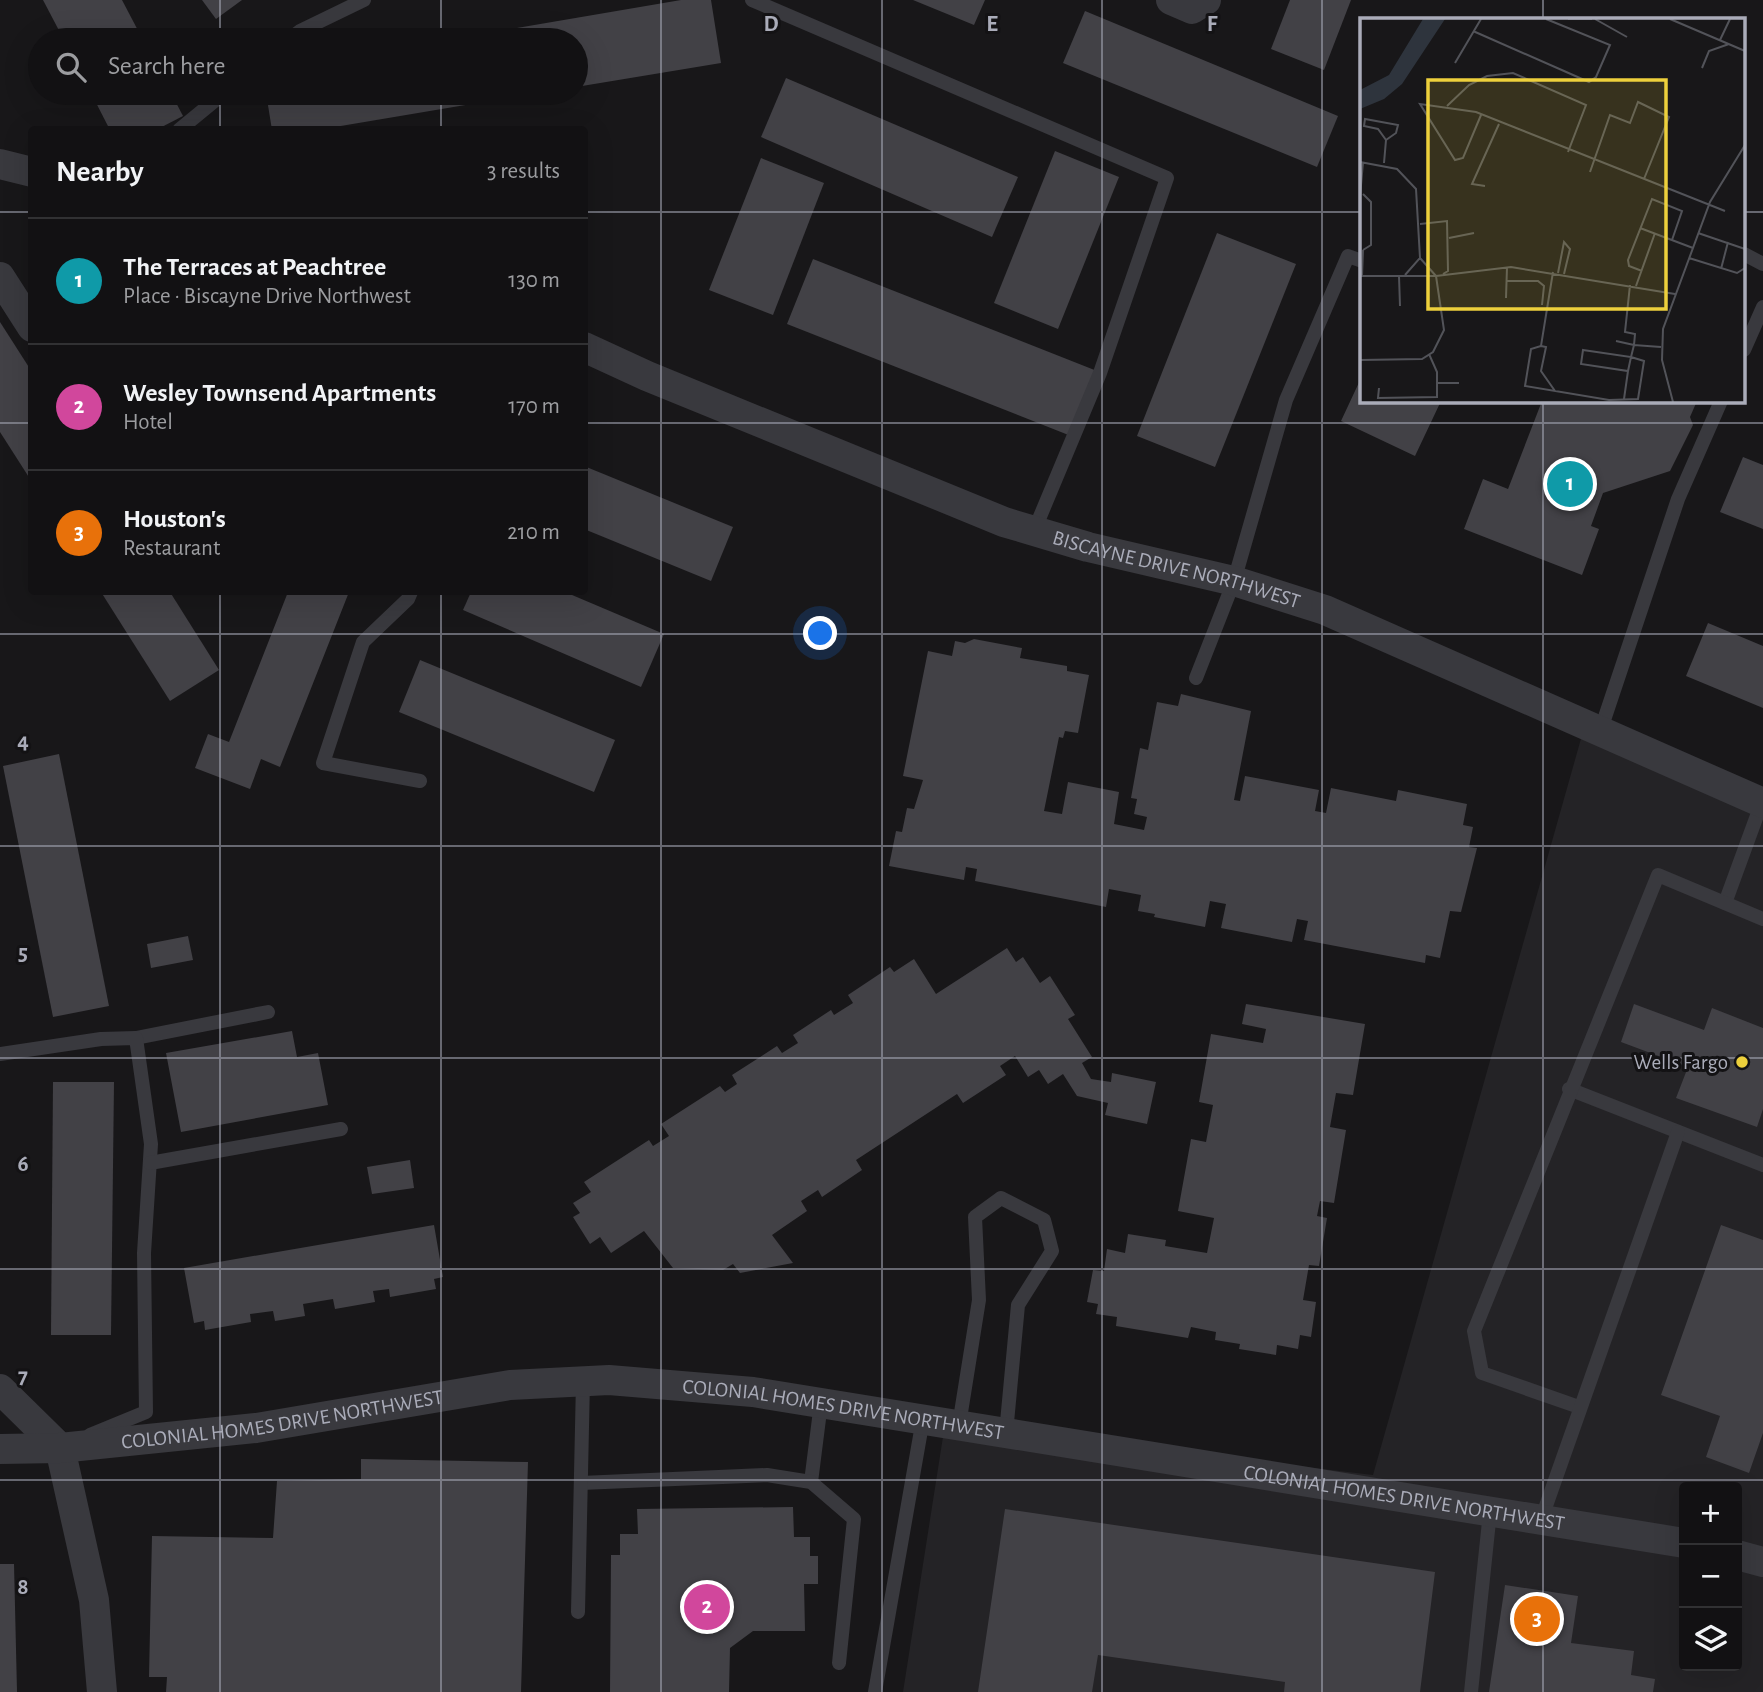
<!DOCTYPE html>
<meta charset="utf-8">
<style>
:root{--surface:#121113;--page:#1b1a1c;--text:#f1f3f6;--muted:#9c9da0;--line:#313133;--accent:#1a73e8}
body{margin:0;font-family:"Alegreya Sans",sans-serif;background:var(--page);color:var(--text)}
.controls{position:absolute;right:21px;bottom:21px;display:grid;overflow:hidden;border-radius:7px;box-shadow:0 7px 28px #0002}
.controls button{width:63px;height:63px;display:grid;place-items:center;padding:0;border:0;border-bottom:2px solid var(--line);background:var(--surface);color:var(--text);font:35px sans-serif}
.you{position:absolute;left:821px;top:634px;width:24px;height:24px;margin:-18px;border:5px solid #fff;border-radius:50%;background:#1a73e8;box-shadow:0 0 0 10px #1a73e833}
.badge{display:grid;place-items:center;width:46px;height:46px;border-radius:50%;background:var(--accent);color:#fff;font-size:23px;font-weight:700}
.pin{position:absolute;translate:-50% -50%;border:4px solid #fff;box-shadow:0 2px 7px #0006}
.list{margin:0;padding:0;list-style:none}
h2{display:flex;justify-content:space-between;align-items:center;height:91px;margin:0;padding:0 28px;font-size:30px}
h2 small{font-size:23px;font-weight:400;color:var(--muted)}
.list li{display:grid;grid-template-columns:46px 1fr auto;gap:21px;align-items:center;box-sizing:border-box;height:126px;padding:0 28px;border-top:2px solid var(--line)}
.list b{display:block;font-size:26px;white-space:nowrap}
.list p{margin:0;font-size:23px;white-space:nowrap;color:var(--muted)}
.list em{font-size:23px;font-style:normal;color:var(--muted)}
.icon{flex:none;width:38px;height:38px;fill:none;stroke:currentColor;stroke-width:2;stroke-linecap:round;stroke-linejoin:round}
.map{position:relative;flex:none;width:1763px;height:1692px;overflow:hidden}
.search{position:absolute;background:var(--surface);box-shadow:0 7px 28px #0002;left:28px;top:28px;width:560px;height:77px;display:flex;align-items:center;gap:18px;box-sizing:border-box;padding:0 24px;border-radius:38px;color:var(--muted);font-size:26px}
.panel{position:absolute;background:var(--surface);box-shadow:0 7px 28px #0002;left:28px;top:126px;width:560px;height:469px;border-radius:7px}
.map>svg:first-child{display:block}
.built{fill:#242326;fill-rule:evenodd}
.building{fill:#424146}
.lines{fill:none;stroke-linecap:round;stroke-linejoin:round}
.service{stroke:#39393e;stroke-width:14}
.minor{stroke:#39393e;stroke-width:30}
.grid{fill:none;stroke:#aaacb9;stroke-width:2;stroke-opacity:0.55}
.poi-dot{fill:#edd03c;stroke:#131214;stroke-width:2.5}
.labels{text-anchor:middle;stroke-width:6;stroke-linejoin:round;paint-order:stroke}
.street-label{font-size:21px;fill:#aaacb9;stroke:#131214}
.poi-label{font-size:21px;fill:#aaacb9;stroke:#131214;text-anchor:end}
.inset-road{fill:none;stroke:#525359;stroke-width:2}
.view{fill:#edd03c;fill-opacity:0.15;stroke:#edd03c;stroke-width:3.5}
.inset-edge{fill:none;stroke:#aaacb9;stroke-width:3.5}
.grid-label{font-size:23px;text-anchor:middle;font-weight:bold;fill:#aaacb9;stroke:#131214;stroke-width:6;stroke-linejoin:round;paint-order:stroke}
</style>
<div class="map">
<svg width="1763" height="1692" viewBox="0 0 1763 1692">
<rect width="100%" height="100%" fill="#181719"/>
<path class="built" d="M1584 728 1763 793V1692H903L945 1424 1373 1475ZM1684 1487H1737V1666H1684Z"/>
<g class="building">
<path d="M43 0H122L143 40H64Z"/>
<path d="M202 0H242L216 19Z"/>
<path d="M681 0H711L721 63 576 87V40H446Z"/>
<path d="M913 0H985L974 25Z"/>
<path d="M1290 0H1351L1324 70 1271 49Z"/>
<path d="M1085 11 1338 116 1317 167 1063 63Z"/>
<path d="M786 78 1018 177 992 237 761 137Z"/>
<path d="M91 93H171L183 116 156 130H110Z"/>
<path d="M266 93H531V94L317 130H272Z"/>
<path d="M1055 151 1119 177 1058 329 994 303Z"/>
<path d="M761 158 824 183 773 315 709 290Z"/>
<path d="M1217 233 1296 264 1215 467 1137 436Z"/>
<path d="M813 259 1097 371 1071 436 787 324Z"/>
<path d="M0 322 32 372V482L0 432Z"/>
<path d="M1362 376V401H1441L1415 456 1341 421Z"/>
<path d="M1542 401H1697L1690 417 1693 425 1670 471 1603 493 1591 526 1599 529 1582 575 1464 529 1483 479 1508 489Z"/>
<path d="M1743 457 1763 465V529L1720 512Z"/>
<path d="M584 466 733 527 711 581 584 529Z"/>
<path d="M101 592H170L219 670 170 701Z"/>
<path d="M288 592H349L280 767 261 759 250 789 195 768 208 734 229 742Z"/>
<path d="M471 592H565L664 634 641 687 463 610Z"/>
<path d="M1708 623 1763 646V708L1686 676Z"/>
<path d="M974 639 1022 648 1020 658 1067 666V671L1089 675 1078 733 1065 731 1063 738 1059 737 1044 811 1062 814 1068 782 1119 792 1114 824 1144 830 1147 817 1134 814 1137 799 1131 798 1140 748 1148 750 1157 702 1178 706 1181 694 1251 711 1234 800 1240 801 1245 776 1319 790 1315 811 1326 813 1331 788 1396 801 1398 790 1467 804 1463 825 1473 827 1469 847 1477 848 1461 912 1450 911 1440 958 1426 955 1425 963 1304 940 1308 921 1297 919 1292 942 1221 928 1226 904 1210 901 1205 927 1154 917 1155 914 1138 911 1141 895 1109 889 1106 907 975 881 977 869 966 867 964 880 889 866 896 831 902 832 907 808 914 809 923 780 903 776 928 651 952 656 955 641 965 643Z"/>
<path d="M420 660 615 740 594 792 399 712Z"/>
<path d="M59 754 109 1006 53 1017 3 766Z"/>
<path d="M188 936 193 960 151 968 147 944Z"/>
<path d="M1007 948 1016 962 1023 957 1040 983 1050 976 1075 1015 1068 1019 1092 1057 1082 1063 1091 1079 1111 1082 1112 1073 1156 1082 1147 1124 1105 1115 1108 1103 1077 1096 1063 1074 1048 1084 1039 1070 1028 1077 1015 1056 1000 1066 1006 1075 963 1103 957 1094 856 1160 862 1170 822 1197 818 1190 801 1201 807 1211 772 1235 793 1263 740 1273 733 1264 723 1270 673 1268 644 1231 611 1253 600 1237 590 1244 573 1217 580 1213 573 1203 591 1192 584 1182 649 1140 653 1146 669 1136 661 1124 720 1086 725 1092 737 1084 732 1075 777 1046 782 1053 798 1043 793 1035 831 1010 834 1015 853 1003 848 995 890 967 894 972 914 959 936 994Z"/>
<path d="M1246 1004 1365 1024 1353 1095 1336 1093 1330 1127 1346 1130 1334 1203 1320 1201 1317 1216 1327 1218 1319 1266 1309 1265 1303 1300 1316 1302 1311 1337 1300 1335 1298 1349 1277 1345 1276 1355 1239 1349 1240 1344 1215 1340 1216 1332 1191 1327 1188 1338 1116 1326 1117 1317 1096 1314 1098 1304 1087 1302 1093 1270 1104 1271 1107 1249 1125 1253 1128 1234 1166 1240 1165 1246 1207 1253 1214 1218 1178 1211 1191 1139 1206 1142 1213 1105 1199 1102 1211 1034 1263 1043 1266 1029 1242 1024Z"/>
<path d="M1634 1004 1704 1030 1712 1008 1763 1028V1109L1757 1127 1676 1098 1688 1067 1621 1042Z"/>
<path d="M292 1031 297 1057 318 1053 328 1105 181 1132 166 1053Z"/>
<path d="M53 1082H114L111 1335H51Z"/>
<path d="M410 1160 414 1188 372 1194 367 1167Z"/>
<path d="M434 1225 443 1277 434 1279 436 1289 390 1297 389 1289 373 1291 375 1302 335 1309 333 1299 303 1304 305 1316 275 1321 273 1311 250 1314 251 1322 205 1330 204 1321 194 1323 184 1268Z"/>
<path d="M1721 1225 1763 1240V1433L1749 1473 1706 1457 1720 1416 1661 1395Z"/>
<path d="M361 1459 528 1462 521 1692H166L167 1677H149L152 1536 273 1538 277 1481 361 1479Z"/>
<path d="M793 1507 794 1537H810V1556H818V1584H804L805 1631H753L730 1648 729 1692H610L611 1555H620V1534H638L637 1509Z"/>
<path d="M1005 1509 1435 1572 1420 1692H1284L1285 1682 1098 1655 1092 1692H978Z"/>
<path d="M0 1564H14L17 1692H0Z"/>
<path d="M1505 1585 1578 1596 1571 1643 1634 1651 1631 1675 1655 1679 1653 1692H1489Z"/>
</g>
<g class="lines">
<g class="service">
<path d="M752 0 1167 178 1100 373 1034 531"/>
<path d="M288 40 300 31 364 0"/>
<path d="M179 130 224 93"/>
<path d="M1744 254 1763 264"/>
<path d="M1744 350 1763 307"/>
<path d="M411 592 408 599 363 642 323 763 420 781"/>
<path d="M1196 678 1234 581 1286 400 1348 256 1362 261"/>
<path d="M1600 732 1678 499 1721 401"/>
<path d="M1725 903 1762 802"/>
<path d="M136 1038 268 1012"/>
<path d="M0 1054 101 1039 136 1038 151 1144 144 1253 146 1412 90 1435"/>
<path d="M1569 1089 1763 1165"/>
<path d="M150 1163 341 1129"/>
<path d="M1579 1407 1482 1373 1474 1331 1658 875 1763 919"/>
<path d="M959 1425 979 1300 975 1217 1001 1198 1044 1220 1052 1251 1018 1305 1006 1433"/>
<path d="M811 1482 821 1403"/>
<path d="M581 1483 767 1475 811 1482 854 1519 839 1663"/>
<path d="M1541 1520 1678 1132"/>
<path d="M578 1612 583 1381"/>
<path d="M875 1692 923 1419"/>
<path d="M1471 1692 1490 1512"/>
</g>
<g class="minor">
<path d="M1171 0 1192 9 1206 0"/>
<path d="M0 164 32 172"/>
<path d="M0 277 32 327"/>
<path id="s1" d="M584 347 647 376 1004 522 1088 547 1234 581 1325 610 1763 803"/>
<path d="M0 1389 60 1448 94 1600 102 1692"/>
<path id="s2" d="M0 1449 60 1448 256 1428 510 1385 609 1380 753 1392 1684 1543"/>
<path d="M1737 1555 1763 1562"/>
</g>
</g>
<path class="grid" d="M220 0V40M441 0V40M661 0V1692M882 0V1692M1102 0V1692M1322 0V1692M1543 0V19M220 93V130M441 93V130M0 212H32M584 212H1362M1744 212H1763M1543 401V1692M0 423H32M584 423H1763M220 592V1692M441 592V1692M0 634H1763M0 846H1763M0 1058H1763M0 1269H1763M0 1480H1763"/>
<circle class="poi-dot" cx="1742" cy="1062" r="7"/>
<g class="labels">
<g class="street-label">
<text dy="7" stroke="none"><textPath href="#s1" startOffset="634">BISCAYNE DRIVE NORTHWEST</textPath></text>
<text dy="7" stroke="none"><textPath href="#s2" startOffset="850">COLONIAL HOMES DRIVE NORTHWEST</textPath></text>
<text dy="7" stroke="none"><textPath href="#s2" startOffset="284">COLONIAL HOMES DRIVE NORTHWEST</textPath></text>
<text dy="7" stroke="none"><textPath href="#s2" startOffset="1418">COLONIAL HOMES DRIVE NORTHWEST</textPath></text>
</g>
<g class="poi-label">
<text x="1728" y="1069">Wells Fargo</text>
</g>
</g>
<g transform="translate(1360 18)">
<rect width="385" height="385" fill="#181719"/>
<path d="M63 1H85L42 66 24 81 0 91V72L29 57Z" fill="#2e343d"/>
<path class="inset-road" d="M208 1H232M235 1 267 19M310 1 385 33M113 13 229 64 236 59 250 27 186 1M360 22 370 1M95 45 121 1M342 50 349 33 369 26M87 88 109 67 127 58 153 55 226 87 208 134M121 97 103 140 95 142 60 86 116 94 365 193M0 144 37 151 56 171 60 240 45 257M24 145 26 122 18 111 4 108 5 101 38 107 36 115 26 122M230 154 250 97 270 105 278 84 309 99 284 161M125 168 112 166 139 106M0 179 3 144M60 206 87 203 88 253 83 256M280 210 333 230M338 215 385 231M89 220 114 215M3 232 11 227V184L3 176M60 240 76 258M329 240 377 255 385 250M361 251 368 224M282 253 269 248 268 242 292 181 322 193 312 222M193 254 181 328 171 331 165 368 249 382 278 381 284 343 271 339 274 327 301 329M198 255 204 224 210 231 204 256M0 258H76L151 249 315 276M2 258 3 232M39 258 40 288M147 263H178L184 268 182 287M276 268 295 215M146 280 147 249M256 323 274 327 275 316 265 314 270 267M181 328 186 329 181 353 195 373M223 332 271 339 268 353 221 346ZM0 342 62 341 73 334 84 312 76 258M77 365H99M19 370 18 380 77 379V354L69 336M264 381 268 353M313 384 302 342 303 311 350 184 385 127"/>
<path class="view" d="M68 62H306V291H68Z"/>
<rect width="385" height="385" class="inset-edge"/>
</g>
<g class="grid-label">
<text x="771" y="31">D</text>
<text x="992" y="31">E</text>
<text x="1212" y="31">F</text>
<text x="23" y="748">4</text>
<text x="23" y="960">5</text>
<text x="23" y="1171">6</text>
<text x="23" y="1383">7</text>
<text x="23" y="1594">8</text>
</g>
</svg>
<div class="controls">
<button>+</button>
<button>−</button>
<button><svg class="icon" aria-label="layers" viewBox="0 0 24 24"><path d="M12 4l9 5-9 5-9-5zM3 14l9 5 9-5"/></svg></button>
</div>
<div class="you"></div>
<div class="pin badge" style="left:1570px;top:484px;background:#0f9aa8">1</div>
<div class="pin badge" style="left:707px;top:1607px;background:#d1479c">2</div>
<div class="pin badge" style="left:1537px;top:1619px;background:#e8710a">3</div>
<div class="search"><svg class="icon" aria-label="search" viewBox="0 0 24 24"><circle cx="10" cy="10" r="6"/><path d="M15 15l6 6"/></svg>Search here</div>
<section class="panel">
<h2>Nearby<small>3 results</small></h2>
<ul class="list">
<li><span class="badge" style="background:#0f9aa8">1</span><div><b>The Terraces at Peachtree</b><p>Place · Biscayne Drive Northwest</p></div><em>130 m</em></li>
<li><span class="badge" style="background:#d1479c">2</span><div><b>Wesley Townsend Apartments</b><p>Hotel</p></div><em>170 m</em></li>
<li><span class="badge" style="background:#e8710a">3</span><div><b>Houston's</b><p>Restaurant</p></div><em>210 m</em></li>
</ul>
</section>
</div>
